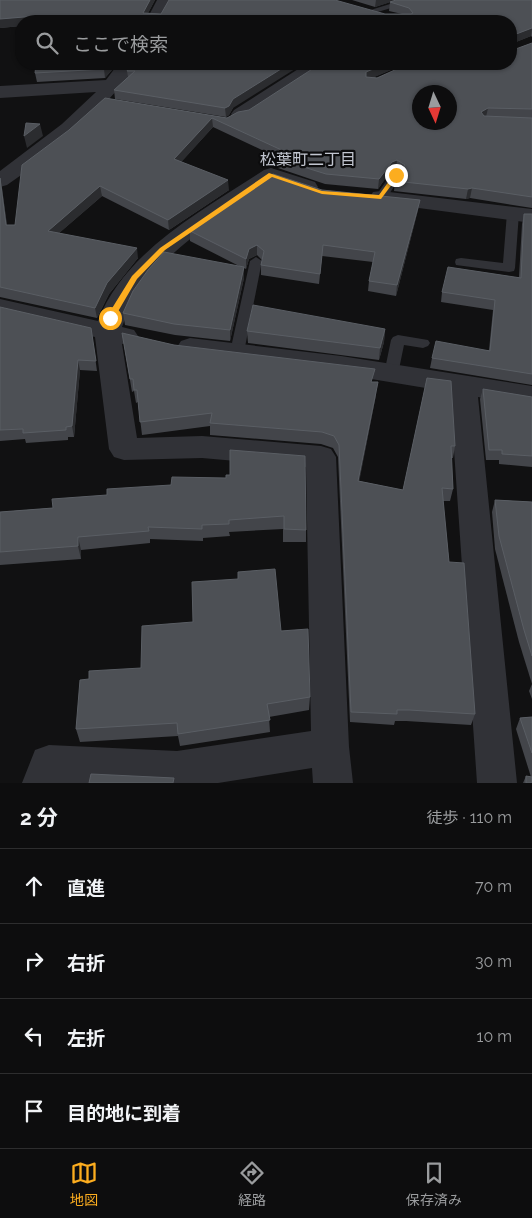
<!DOCTYPE html>
<html lang="ja">
<meta charset="utf-8">
<style>
:root{--surface:#0d0d0e;--page:#1b1b1c;--text:#f1f3f6;--muted:#9a9c9e;--line:#2d2d2e;--accent:#fcad1f}
body{margin:0;font-family:Raleway,"Noto Sans JP",sans-serif;background:var(--page);color:var(--text)}
.compass{position:absolute;left:412px;top:85px;width:45px;height:45px;border-radius:50%;background:var(--surface);box-shadow:0 1px 4px #0004;rotate:176deg}
.stop{position:absolute;width:15px;height:15px;margin:-11px;border:4px solid #fcad1f;border-radius:50%;background:#fff}
.stop.end{background:#fcad1f;border-color:#fff;box-shadow:0 1px 5px #0008}
.list{margin:0;padding:0;list-style:none}
h2{display:flex;justify-content:space-between;align-items:center;height:65px;margin:0;padding:0 20px;font-size:21px}
h2 small{font-size:16px;font-weight:400;color:var(--muted)}
.list li{display:grid;grid-template-columns:32px 1fr auto;gap:15px;align-items:center;box-sizing:border-box;height:75px;padding:0 20px;border-top:1px solid var(--line)}
.list b{display:block;font-size:19px;white-space:nowrap}
.list em{font-size:16px;font-style:normal;color:var(--muted)}
.icon{flex:none;width:28px;height:28px;fill:none;stroke:currentColor;stroke-width:2;stroke-linecap:round;stroke-linejoin:round}
.map{position:relative;flex:none;width:532px;height:783px;overflow:hidden}
.search{position:absolute;background:var(--surface);box-shadow:0 1px 4px #0004;left:15px;right:15px;top:15px;height:55px;display:flex;align-items:center;gap:12px;box-sizing:border-box;padding:0 18px;border-radius:20px;color:var(--muted);font-size:19px}
.sheet{height:365px;background:var(--surface)}
nav{display:flex;justify-content:space-around;align-items:center;box-sizing:border-box;height:70px;border-top:1px solid var(--line);background:var(--surface);font-size:14px;color:var(--muted)}
nav a{display:grid;justify-items:center;gap:2px}
nav .on{color:var(--accent)}
.map>svg:first-child{display:block}
.lines{fill:none;stroke-linecap:round;stroke-linejoin:round}
.lane{fill:#313237;fill-rule:evenodd}
.street{fill:#313237;fill-rule:evenodd}
.wall{fill:#43454a}
.shaded-wall{fill:#2b2c2f}
.building{fill:#4d5055;stroke:#5a5e64;fill-rule:evenodd}
.route{fill:#fcad1f}
.labels{text-anchor:middle;stroke-width:4.5;stroke-linejoin:round;paint-order:stroke}
.far-neighbourhood-label{font-size:16px;fill:#c2c6d0;stroke:#0c0c0d}
</style>
<div class="map">
<svg width="532" height="783" viewBox="0 0 532 783">
<rect width="100%" height="100%" fill="#111112"/>
<g class="lines">
<g class="lane">
<path d="M403 0H417L368 15 364 12Z"/>
<path d="M396 172 402 175 387 197 385 200H377L375 197 392 173Z"/>
<path d="M513 209 519 213 515 268 514 271 509 272 456 265 455 262 456 259 461 258 503 263 507 213Z"/>
<path d="M256 257 262 261 244 352 242 355H232L230 352 250 261Z"/>
<path d="M398 335 428 340 430 343 428 346 423 348 404 345 398 374 396 378H386L384 374 391 340 393 337Z"/>
</g>
<g class="street">
<path d="M157 0H173L162 21H146Z"/>
<path d="M118 64H136L120 89 117 90C86 127 47 157 7 185L0 187V171L62 124 96 92 0 98V86L106 80Z"/>
<path d="M306 64H327L324 68 248 118 241 120 234 118 231 114 234 110Z"/>
<path d="M271 168 315 182 318 187 315 192 307 193 273 182C217 221 145 258 122 327L134 330 138 336 134 342 122 344 137 438 202 436 321 446 331 449 336 457 349 747 353 783H313L312 768 218 783H22L35 750 49 745 177 751 311 731 306 467 202 458 124 460 114 457 109 449 95 337 0 315V299L98 321C125 250 204 210 264 170Z"/>
<path d="M381 191 532 209V223L373 202 370 197 373 192Z"/>
<path d="M190 338 341 356 532 386V406L478 397 517 783H477L450 392 341 374 181 353 177 347 181 341Z"/>
</g>
</g>
<g class="wall">
<path d="M0 0H155L148 13 161 14H402L389 11 390 2 375 7 352 0H532V37L531 36 511 44V48L513 50 532 43V208L470 198 466 199 394 191 395 181 400 173 396 170 390 172 378 189 325 184 278 168 279 158 213 127 181 162 229 190 169 230 102 196 59 233 138 258 109 294 97 318 0 297V178L2 188 7 225H15L69 130 105 98 227 118 249 110 405 64 374 77 377 78 511 21H21V26L0 28Z"/>
<path d="M36 64H117L105 78 37 82 35 73Z"/>
<path d="M140 64 233 108 229 115 226 117 115 99 114 90 128 77 127 71Z"/>
<path d="M322 190 420 200 418 210 396 296 368 291 369 281 373 262 322 256 319 284 261 275V265L262 260 257 255 249 259 246 269 244 268V278L230 341 175 335 125 325 123 313 241 267 190 241V231Z"/>
<path d="M524 214H532V385L430 368 432 358 489 350 493 310 441 302 442 292 519 277 522 224Z"/>
<path d="M0 307 91 328 97 371 80 370 74 437H68V440L26 443 25 439 0 441Z"/>
<path d="M385 329 384 342 379 360 248 343 247 331Z"/>
<path d="M122 333 174 345 373 382 376 395 359 481 403 490 427 378 455 446 453 458H451L453 489 450 501H443L449 562 475 714 471 725 406 721H395L394 725 350 722 338 457 333 448 321 444 210 435V426L142 435 138 402 136 403 134 391 132 392Z"/>
<path d="M483 389 532 397V467L499 464V460H486L480 399Z"/>
<path d="M226 478 306 530V542H283V529L229 532 230 536 203 538V541L150 539V543L81 550V559L0 565V512L53 508 107 495 171 485Z"/>
<path d="M495 500 532 502V684L519 642 495 549 492 512Z"/>
<path d="M281 631 310 697 309 710 269 717 270 732 180 746 178 736 80 742 76 729 89 679 141 668Z"/>
<path d="M532 684V699L529 691Z"/>
<path d="M532 717V783H523L526 776 531 777 516 729 520 718Z"/>
</g>
<g class="shaded-wall">
<path d="M150 0H155L144 21 143 13Z"/>
<path d="M376 0H397L375 7Z"/>
<path d="M36 16 37 21H21V26L0 28V19Z"/>
<path d="M532 28 531 36 511 44V36Z"/>
<path d="M108 64H117L105 78 104 69Z"/>
<path d="M289 64H303L233 108 229 115 226 117 225 108 233 99Z"/>
<path d="M385 64H405L365 81 366 72Z"/>
<path d="M488 108 486 117 479 121 481 112Z"/>
<path d="M212 118 213 127 175 169 174 159Z"/>
<path d="M40 124 43 136 27 148 24 136Z"/>
<path d="M397 160 396 170 390 172 378 189 379 179 392 162Z"/>
<path d="M0 178 2 188 8 235 6 225Z"/>
<path d="M228 180 229 190 169 230 168 220Z"/>
<path d="M100 186 102 196 50 241 48 231Z"/>
<path d="M472 188 470 198 466 199 468 189Z"/>
<path d="M420 200 418 210 396 296 397 285Z"/>
<path d="M257 245V255L249 259 246 269V259L249 249Z"/>
<path d="M137 248 138 258 109 294 97 318 95 308 107 283Z"/>
<path d="M244 267V278L230 341V330Z"/>
<path d="M385 329 384 342 379 360 380 348Z"/>
<path d="M78 360 80 370 74 437 72 426Z"/>
<path d="M378 382 376 395 357 493 358 481Z"/>
<path d="M78 537 81 550V559L78 546Z"/>
</g>
<g class="building">
<path d="M0 0H150L143 13 161 14 169 0H335L385 14H411L413 13 409 8 390 2 396 0H532V28L511 36V48L513 50 532 43V109L488 108 481 112 484 116 532 118V197L472 188 468 189 395 181 405 165 397 160 392 162 379 179 326 174 278 159 288 153 212 118 174 159 228 180 168 220 100 186 48 231 137 248 107 283 95 308 0 287V178L6 225H15L22 165 69 130 105 98 227 118 238 112 249 110 320 64H385L366 72V77L377 78 408 64H511V21H36V16L0 19ZM420 92H450V122H420Z"/>
<path d="M36 64H108L104 69 35 73Z"/>
<path d="M140 64H289L233 99 229 106 225 108 114 90 135 71H127L131 65Z"/>
<path d="M26 123 40 124 24 136Z"/>
<path d="M273 174 322 190 420 200 397 285 369 281 375 252 323 245 320 274 261 265 264 251 257 245 249 249 246 259 190 231Z"/>
<path d="M524 214H532V374L432 358 436 341 490 351 495 300 442 292 448 267 521 278Z"/>
<path d="M164 252 244 267 230 330 174 324 123 313 133 291 148 270Z"/>
<path d="M253 305 385 329 380 348 247 331Z"/>
<path d="M0 307 91 328 96 361 78 360 72 426 66 427V430L23 433V429L0 430Z"/>
<path d="M122 333 174 345 375 369 371 382H378L358 481 403 490 427 378 451 381 455 446H451L453 489 442 488 449 562 464 563 475 714 409 710H397V714L351 712 339 445 334 436 322 432 210 423 212 413 140 422 137 390H134L133 379H130Z"/>
<path d="M483 389 532 397V456L502 454V450H489Z"/>
<path d="M230 450 305 456 306 530 284 529V516L229 520V524L202 525V529L148 527 149 531 78 537V546L0 552V512L53 508 52 499 107 495V489L171 485 172 477 226 478V475H230Z"/>
<path d="M495 500 532 502V656L524 630 499 536Z"/>
<path d="M275 569 281 631 308 629 310 697 267 704 270 720 178 734 177 723 76 729 80 680 89 679V671L141 668 142 626 193 622 192 582 238 579V572Z"/>
<path d="M532 717V753L520 718Z"/>
<path d="M91 774 174 778 173 783H89Z"/>
<path d="M526 776 532 777V783H526Z"/>
</g>
<path class="route" d="M269 173 322 191 379 195 394 174 399 175 381 199 322 194 272 177 165 250 137 279 113 320H107L106 318 132 276 160 248Z"/>
<g class="labels">
<g class="far-neighbourhood-label">
<text x="308" y="165">松葉町二丁目</text>
</g>
</g>
</svg>
<svg class="compass" viewBox="-18 -18 36 36"><path d="M0-13l5 13h-10z" fill="#e53935"/><path d="M0 13l5-13h-10z" fill="#9a9c9e"/></svg>
<div class="stop" style="left:110px;top:318px"></div>
<div class="stop end" style="left:396px;top:175px"></div>
<div class="search"><svg class="icon" aria-label="search" viewBox="0 0 24 24"><circle cx="10" cy="10" r="6"/><path d="M15 15l6 6"/></svg>ここで検索</div>
</div>
<section class="sheet">
<h2>2 分<small>徒歩 · 110 m</small></h2>
<ul class="list">
<li><svg class="icon" aria-label="ahead" viewBox="0 0 24 24"><path d="M12 20V5M6 11l6-6 6 6"/></svg><div><b>直進</b></div><em>70 m</em></li>
<li><svg class="icon" aria-label="right" viewBox="0 0 24 24"><path d="M7 20v-9h11M14 6l5 5-5 5"/></svg><div><b>右折</b></div><em>30 m</em></li>
<li><svg class="icon" aria-label="left" viewBox="0 0 24 24"><path d="M17 20v-9H6M10 6l-5 5 5 5"/></svg><div><b>左折</b></div><em>10 m</em></li>
<li><svg class="icon" aria-label="arrive" viewBox="0 0 24 24"><path d="M6 21V4h12l-3 4 3 4H6"/></svg><div><b>目的地に到着</b></div></li>
</ul>
</section>
<nav>
<a class="on"><svg class="icon" aria-label="map" viewBox="0 0 24 24"><path d="M3 6l6-2 6 2 6-2v14l-6 2-6-2-6 2zM9 4v14M15 6v14"/></svg>地図</a>
<a><svg class="icon" aria-label="directions" viewBox="0 0 24 24"><path d="M12 3l9 9-9 9-9-9zM9 14v-3h6M13 9l2 2-2 2"/></svg>経路</a>
<a><svg class="icon" aria-label="saved" viewBox="0 0 24 24"><path d="M7 4h10v16l-5-4-5 4z"/></svg>保存済み</a>
</nav>
